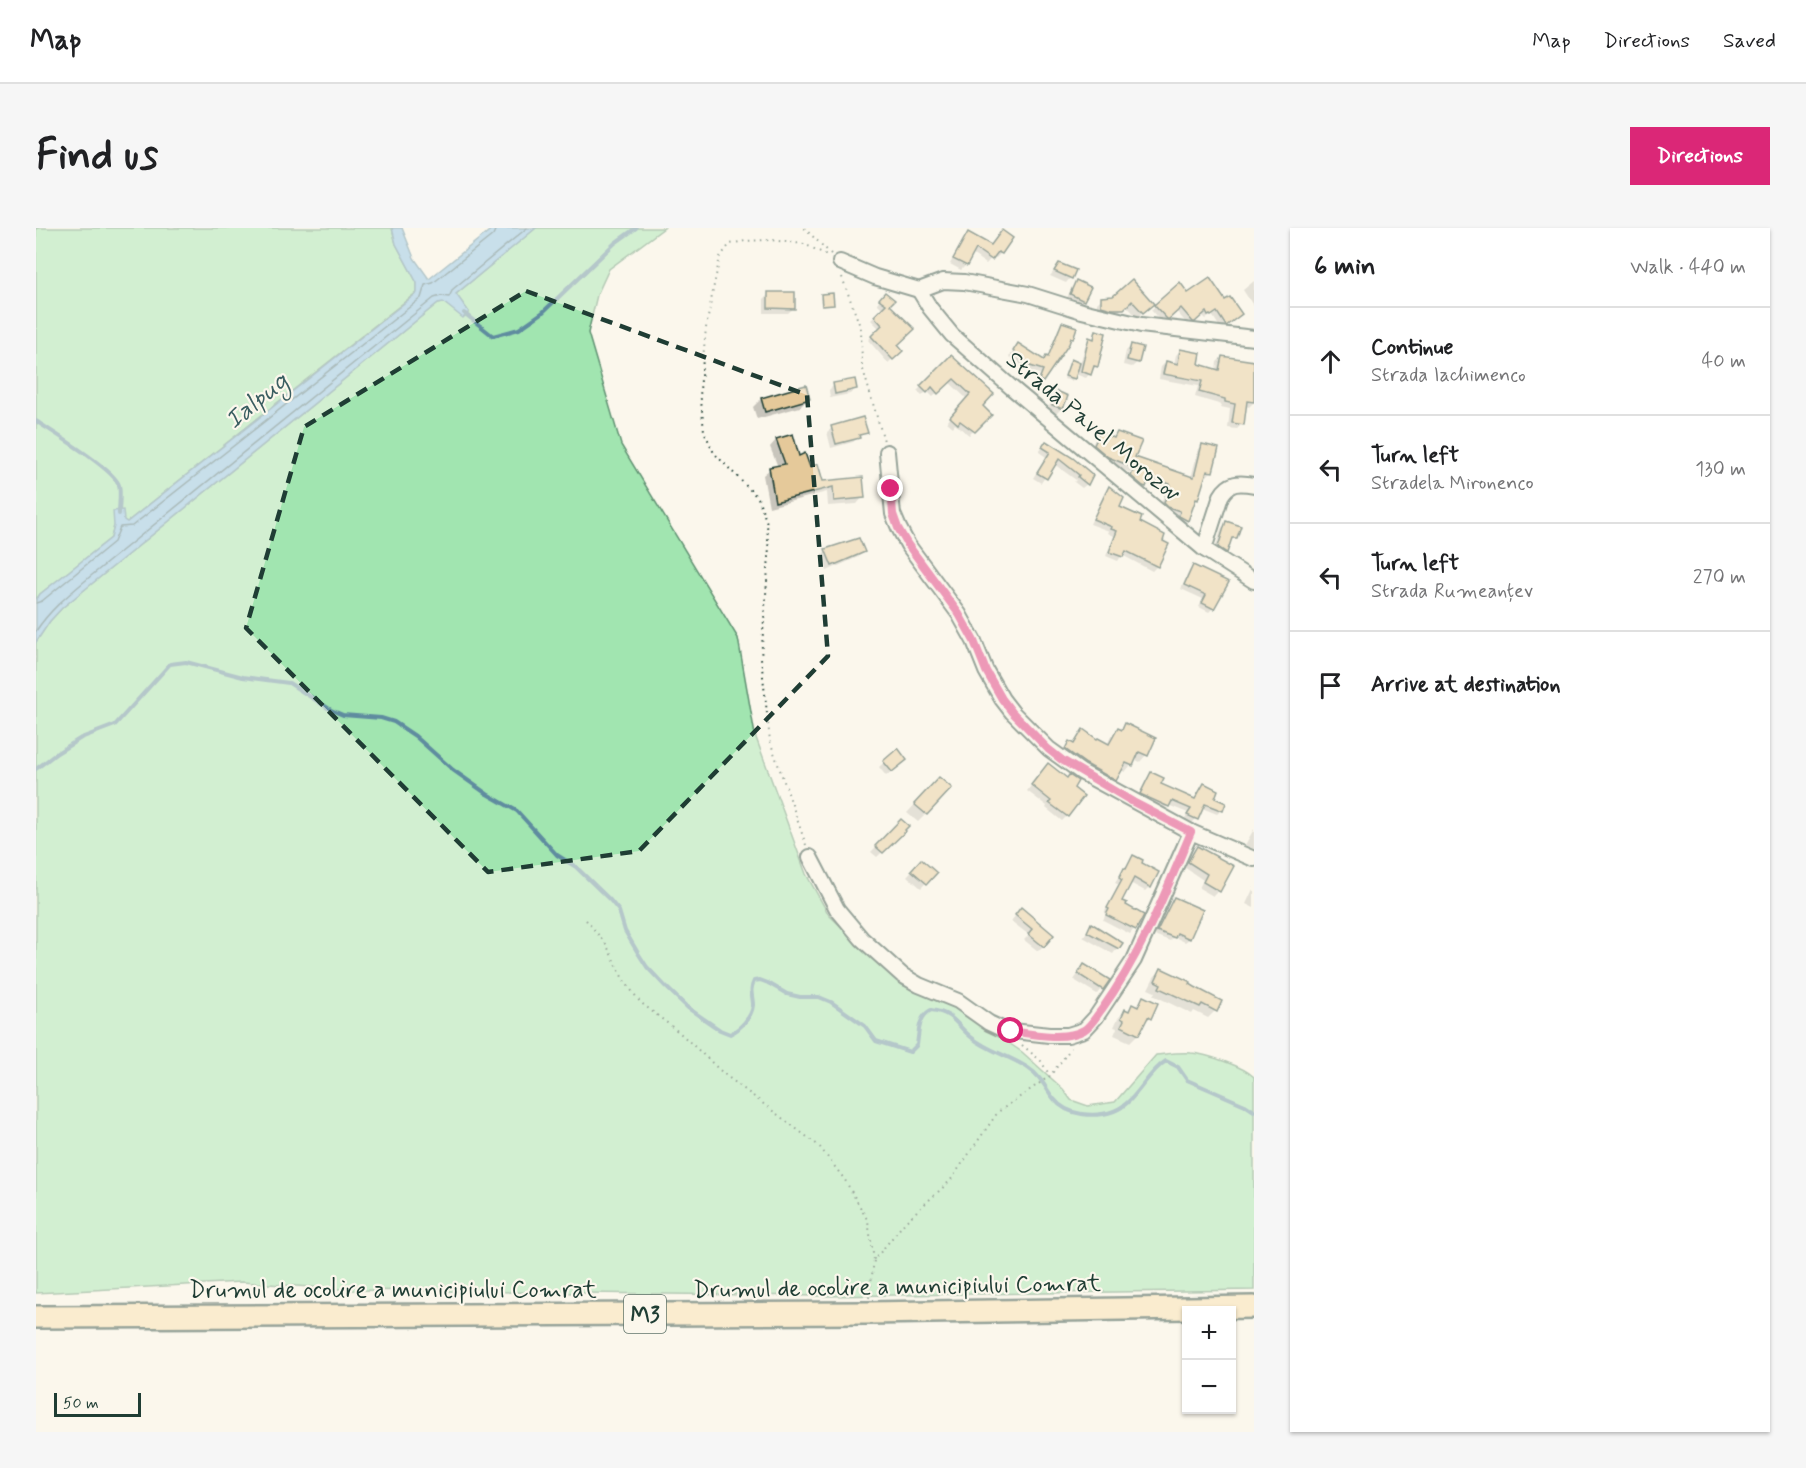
<!DOCTYPE html>
<meta charset="utf-8">
<style>
:root{--surface:#fff;--page:#f6f6f6;--text:#202124;--muted:#757577;--line:#e0e0e0;--accent:#db2777}
body{margin:0;font-family:Mynerve,sans-serif;background:var(--page);color:var(--text)}
.controls{position:absolute;right:18px;bottom:18px;display:grid;overflow:hidden;border-radius:0px;box-shadow:0 2px 4px #0004}
.controls button{width:54px;height:54px;display:grid;place-items:center;padding:0;border:0;border-bottom:2px solid var(--line);background:var(--surface);color:var(--text);font:30px sans-serif}
.scale{position:absolute;left:18px;bottom:15px;width:87px;box-sizing:border-box;padding-left:6px;border:3px solid #1f3d34;border-top:0;font-size:16px;line-height:21px;white-space:nowrap;color:#1f3d34;-webkit-text-stroke:4px #fbf7ec;paint-order:stroke}
.stop{position:absolute;width:18px;height:18px;margin:-14px;border:4px solid #db2777;border-radius:50%;background:#fff}
.stop.end{background:#db2777;border-color:#fff;box-shadow:0 2px 6px #0008}
.list{margin:0;padding:0;list-style:none}
h2{display:flex;justify-content:space-between;align-items:center;height:78px;margin:0;padding:0 24px;font-size:26px}
h2 small{font-size:20px;font-weight:400;color:var(--muted)}
.list li{display:grid;grid-template-columns:39px 1fr auto;gap:18px;align-items:center;box-sizing:border-box;height:108px;padding:0 24px;border-top:2px solid var(--line)}
.list b{display:block;font-size:22px;white-space:nowrap}
.list p{margin:0;font-size:20px;white-space:nowrap;color:var(--muted)}
.list em{font-size:20px;font-style:normal;color:var(--muted)}
.icon{flex:none;width:33px;height:33px;fill:none;stroke:currentColor;stroke-width:2;stroke-linecap:round;stroke-linejoin:round}
.map{position:relative;flex:none;width:1218px;height:1204px;overflow:hidden;border-radius:0px}
header{display:flex;align-items:center;gap:36px;box-sizing:border-box;height:84px;padding:0 30px;background:var(--surface);border-bottom:2px solid var(--line)}
header strong{font-size:28px}
nav{display:flex;gap:33px;margin-inline-start:auto;font-size:21px}
.intro{display:flex;align-items:center;justify-content:space-between;box-sizing:border-box;height:144px;padding:0 36px}
h1{margin:0;font-size:42px}
.button{padding:15px 27px;border-radius:0px;background:var(--accent);color:#fff;font-size:21px;font-weight:700}
main{display:flex;gap:36px;padding:0 36px}
aside{flex:1;background:var(--surface);border-radius:0px;box-shadow:0 2px 4px #0004}
.map>svg:first-child{display:block}
.green{fill:#a1e5b0;stroke:#609172;stroke-width:1.5}
.water{fill:#89c0e7;stroke:#5f8c9f;stroke-width:1.5}
.shadow{fill:#0003}
.lines{fill:none;stroke-linecap:round;stroke-linejoin:round}
.shore{stroke:#49717c;stroke-width:1.5}
.stream{stroke:#5f8c9f;stroke-width:4}
.building{fill:#e5c99a;stroke:#1f3d34;stroke-width:1.5}
.minor-casing{stroke:#1f3d34;stroke-width:18}
.highway-casing{stroke:#1f3d34;stroke-width:26}
.path{stroke:#1f3d34;stroke-width:2;stroke-dasharray:1.5 4.5;stroke-linecap:butt}
.minor{stroke:#fbf7ec;stroke-width:14}
.highway{stroke:#f9deab;stroke-width:21}
.route{stroke:#db2777;stroke-width:8}
.marked{fill:none;stroke:#1f3d34;stroke-width:4.5;stroke-dasharray:12 8;stroke-linejoin:round}
.labels{text-anchor:middle;stroke-width:4.5;stroke-linejoin:round;paint-order:stroke}
.shield{fill:#fbf7ec;stroke:#61756b;stroke-width:1.5}
.shield-label{font-size:22px;font-weight:bold;fill:#1f3d34}
.street-label{font-size:24px;fill:#1f3d34;stroke:#fbf7ec}
.water-label{font-size:26px;font-style:italic;fill:#3a5e61;stroke:#fbf7ec}
</style>
<header>
<strong>Map</strong>
<nav><a>Map</a><a>Directions</a><a>Saved</a></nav>
</header>
<div class="intro"><h1>Find us</h1><a class="button">Directions</a></div>
<main>
<div class="map">
<svg width="1218" height="1204" viewBox="0 0 1218 1204">
<rect width="100%" height="100%" fill="#fbf7ec"/>
<filter id="ink" filterUnits="userSpaceOnUse"><feTurbulence type="fractalNoise" baseFrequency=".0167" numOctaves="2"/><feDisplacementMap in="SourceGraphic" scale="12" xChannelSelector="R" yChannelSelector="G"/><feConvolveMatrix kernelMatrix="1 2 1 2 8 2 1 2 1" color-interpolation-filters="sRGB"/></filter>
<g filter="url(#ink)">
<g class="green">
<path d="M0 0H356L360 16 381 55V64L91 294 87 292 78 298 75 310 4 366 0 372Z"/>
<path d="M500 0H628L573 41 561 67 552 105 585 217 702 410 719 507 770 646 793 687 866 757 914 775 942 794 986 824 1027 861 1035 872 1052 878 1079 874 1120 827C1131 826 1144 824 1155 825 1170 826 1207 838 1218 849V1062L787 1068 317 1062 205 1054 0 1065V414L14 393 26 380 402 75 407 74 427 89 433 84 420 66Z"/>
</g>
<path class="water" d="M356 0H366L378 30 393 51 457 0H500L420 66 433 84 427 90 407 74 402 75 26 380 14 393 0 414V372L4 366 75 310 78 298 77 283 87 282 88 292 91 294 381 65V55L360 16Z"/>
<g class="shadow">
<path d="M932 6 954 18 965 25 960 30 957 28 950 36 936 26 930 37 925 42 914 36 927 11Z"/>
<path d="M1024 36 1034 50 1030 55 1014 48Z"/>
<path d="M1218 53V79L1207 62Z"/>
<path d="M1041 54 1047 72 1042 77 1030 72 1036 59Z"/>
<path d="M1143 56 1151 67 1200 90 1185 101 1176 87 1170 91 1166 87 1153 98 1140 83 1126 95 1115 82Z"/>
<path d="M733 66 758 80 752 85H728V71Z"/>
<path d="M849 66 860 118 865 123 852 135 832 112 844 101 835 92 847 81 841 75Z"/>
<path d="M786 68 796 76 794 78 785 79 784 70Z"/>
<path d="M1066 70H1077L1116 76 1101 89 1090 77 1082 85 1061 83V75Z"/>
<path d="M1027 96 1036 110 1001 158 999 157 1004 146 985 141 987 138 973 129 982 117 1008 133 1011 130 1022 101Z"/>
<path d="M1061 104 1060 138 1050 150 1039 146 1036 153 1028 151 1035 133 1044 136 1050 115 1054 111 1056 112Z"/>
<path d="M1095 118 1102 134 1096 139 1087 137 1090 123Z"/>
<path d="M1145 122 1161 137 1180 142 1181 134 1186 129 1218 134V174L1213 179 1209 178 1206 196 1201 201 1192 200 1194 181 1185 179 1186 177 1159 169 1162 158 1123 151 1125 139 1130 134 1138 136 1140 127Z"/>
<path d="M915 129 945 178 954 187 933 207 919 196 917 199 911 194 931 171 913 154 897 169 891 163 886 168 881 163Z"/>
<path d="M798 157 819 161 814 166 794 170 793 162Z"/>
<path d="M1022 165 1026 180 1021 185 1012 182 1016 170Z"/>
<path d="M725 171H772L764 179 721 191 717 179Z"/>
<path d="M796 200 830 204 817 214 795 220 791 204Z"/>
<path d="M1064 206 1076 211 1081 206 1097 229 1155 250 1162 222 1167 217 1175 244 1170 249 1168 248 1161 271 1157 275 1151 293 1146 297 1138 293 1140 288 1127 284 1123 281 1130 261 1110 255 1103 263 1091 254 1095 245 1067 233 1054 223 1059 211Z"/>
<path d="M756 208 762 230 786 255 827 269 821 276 792 278 791 264 733 279 727 247 734 241 742 239 734 219 740 212Z"/>
<path d="M1010 215 1036 231 1051 256 1046 260 1038 254 1040 252 1018 236 1005 255 997 250 1010 229 1003 224Z"/>
<path d="M1073 260 1082 279 1125 313 1131 317 1121 338 1116 343 1086 327 1082 333 1070 328 1078 308 1072 305 1073 303 1054 296 1069 264Z"/>
<path d="M1190 295 1200 309 1193 314 1190 324 1185 329 1178 324 1186 299Z"/>
<path d="M790 323 827 324 822 329 791 343 785 328Z"/>
<path d="M1157 339 1177 380 1173 384 1163 379 1167 371 1145 361 1153 343Z"/>
<path d="M1089 497 1118 511 1110 527 1104 534 1098 531 1095 537 1089 544 1084 542 1079 552 1072 558 1023 528 1027 522 1034 515 1036 517 1047 503 1071 517 1075 508Z"/>
<path d="M862 522 864 537 850 548 843 539Z"/>
<path d="M1007 542 1035 560 1031 588 1026 593 1010 580 1011 578 991 563Z"/>
<path d="M1115 546 1123 557 1158 572 1164 561 1168 557 1186 582 1181 586 1166 580 1160 591 1156 595 1148 592 1152 585 1132 577 1127 582 1101 570 1111 550Z"/>
<path d="M895 559 890 586 882 594 871 585Z"/>
<path d="M865 593 868 603 841 629 835 624Z"/>
<path d="M1218 601V621L1209 617Z"/>
<path d="M1161 619 1182 663 1177 668 1163 660 1167 652 1148 639 1156 624Z"/>
<path d="M1097 629 1113 659 1109 663 1094 655 1084 673 1098 701 1094 706 1067 692 1070 686 1068 685 1083 657 1079 655Z"/>
<path d="M880 638 899 645 885 660 871 648Z"/>
<path d="M1218 659V680L1210 676Z"/>
<path d="M1139 671 1153 711 1149 714 1138 709 1134 713 1118 707 1135 675Z"/>
<path d="M985 681 1007 718 1002 723 988 712 993 707 975 693Z"/>
<path d="M1056 697 1085 715 1077 726 1047 709Z"/>
<path d="M1048 737 1072 752 1061 766 1038 752Z"/>
<path d="M1125 742 1152 757 1179 783 1172 790 1158 783 1156 786 1117 767 1119 764 1112 761 1118 749Z"/>
<path d="M1107 770 1114 790 1106 797 1102 806 1094 814 1078 807 1081 800 1078 799 1082 790 1090 782 1091 783 1096 778 1099 779Z"/>
</g>
<g class="lines">
<g class="shore">
<path d="M0 375 6 373 78 314 84 299 96 298 385 70 389 57 397 55 457 7 460 0"/>
<path d="M0 403C15 380 36 364 56 347L398 70 405 68 413 69 417 61 491 0"/>
</g>
<g class="stream">
<path d="M428 85 457 108 483 101 506 85 579 15 600 0"/>
<path d="M0 193C16 204 78 241 83 257 85 265 83 277 83 286"/>
<path d="M0 541 21 525 45 510 79 497 134 436 150 434 207 449 253 455 295 482 307 487 345 490 358 494 379 508 417 542 451 566 481 583 521 627 540 639 574 672 583 683 589 703 602 725 611 739 629 758 652 780 684 802 694 806C704 801 716 789 717 777 717 768 713 763 718 753L724 752 732 755 751 766 764 769H783L795 774 829 798 840 813 874 824 881 817C883 804 882 789 895 782 918 785 919 796 935 809 952 823 974 828 992 840 1006 849 1009 860 1018 871 1031 888 1059 890 1078 883 1100 875 1110 845 1130 833L1142 839 1151 852 1209 877 1218 883"/>
</g>
</g>
<g class="building">
<path d="M966 2 977 10 966 26 962 24 956 32 940 21 931 38 917 31 932 4 955 17Z"/>
<path d="M1023 35 1040 42 1036 51 1018 43Z"/>
<path d="M1174 50 1189 72 1194 69 1206 86 1190 98 1181 84 1175 88 1174 87 1172 88 1170 84 1159 94H1157L1145 80 1133 91H1131L1118 77 1144 54 1152 65Z"/>
<path d="M1096 51 1118 76 1107 85 1096 73 1088 81H1076L1065 78V69L1077 68Z"/>
<path d="M1040 52 1055 59 1048 73 1034 66Z"/>
<path d="M732 64H759V81L732 80Z"/>
<path d="M849 64 859 72 854 77 879 101 862 117 867 123 857 132 835 108 846 97 838 88 850 76 843 71Z"/>
<path d="M797 65 798 77 786 78 785 66Z"/>
<path d="M1026 94 1041 99 1037 111 1035 110 1033 116 1007 154 1003 152 1007 142 988 136 990 133 977 123 982 115 1008 132 1010 128 1012 129Z"/>
<path d="M1060 102 1070 105 1062 139 1058 138 1055 147 1045 143 1053 109 1058 111Z"/>
<path d="M1095 116 1107 119 1103 135 1091 132Z"/>
<path d="M1144 121 1165 125 1163 136 1183 142 1186 128 1218 133V174L1211 173 1208 197 1196 195 1199 176 1189 174V171L1163 164 1166 153 1127 146 1130 133 1142 136Z"/>
<path d="M915 127 958 166 947 178 956 187 939 204 924 193 922 196 914 189 934 166 918 151 902 166 896 159 891 165 884 158Z"/>
<path d="M1035 131 1044 135 1039 151 1029 148Z"/>
<path d="M819 151 821 161 799 166 797 155Z"/>
<path d="M770 157 774 171 729 184 725 170Z"/>
<path d="M1021 163 1032 168 1027 181 1016 177Z"/>
<path d="M827 189 832 205 823 207 824 210 800 216 795 198Z"/>
<path d="M1064 204 1078 210 1081 204 1106 213 1099 229 1154 248 1158 249 1166 216 1183 220 1177 244 1171 243 1162 272 1160 271 1152 293 1143 288 1144 283 1132 279 1128 275 1134 256 1114 249 1110 259 1107 258 1095 248 1099 240 1072 229 1058 217Z"/>
<path d="M757 206 763 228 769 225 774 239 782 236 787 253 827 249 829 270 798 273 797 259 739 274 733 239 749 236 740 211Z"/>
<path d="M1010 213 1037 230 1057 247 1052 257 1042 249 1043 247 1023 231 1011 251 1001 245 1014 224 1006 219Z"/>
<path d="M1073 258 1088 270 1084 279 1106 289 1104 294 1129 307 1127 313 1133 316 1122 339 1090 323 1087 329 1073 324 1081 303 1075 301 1076 299 1057 291Z"/>
<path d="M1190 293 1205 298 1201 310H1196L1191 325 1182 319Z"/>
<path d="M823 310 829 324 796 338 789 321Z"/>
<path d="M1157 337 1193 354 1178 381 1166 375 1170 367 1148 357Z"/>
<path d="M1089 495 1120 510 1112 528 1103 524 1097 538 1090 535 1080 553 1050 536 1029 521 1033 513 1038 516 1047 501 1061 511 1062 510 1073 516 1082 500 1086 502Z"/>
<path d="M862 520 871 532 856 544 847 533Z"/>
<path d="M1012 535 1031 550 1033 547 1042 553 1038 560 1048 568 1032 589 1013 575 1015 573 995 557Z"/>
<path d="M1115 544 1128 550 1125 556 1159 571 1168 555 1182 562 1179 570 1190 575 1187 583 1169 576 1162 592 1151 587 1155 581 1136 573 1133 579 1104 566Z"/>
<path d="M903 549 916 560 891 587 878 576Z"/>
<path d="M865 591 873 598 869 602 870 603 847 625 839 618Z"/>
<path d="M1161 618 1198 638 1184 664 1167 654 1171 646 1152 634Z"/>
<path d="M1097 627 1107 632 1106 635 1123 644 1115 660 1098 650 1086 673 1091 675 1090 677 1108 687 1100 702 1070 687 1073 681 1071 680 1086 652 1083 650 1088 640 1090 641Z"/>
<path d="M885 631 901 645 891 656 875 642Z"/>
<path d="M1138 669 1167 682 1154 711 1141 705 1139 710 1121 703Z"/>
<path d="M985 679 1018 707 1008 719 992 706 996 701 979 687Z"/>
<path d="M1055 695 1087 715 1083 721 1051 704Z"/>
<path d="M1048 736 1074 752 1067 762 1042 746Z"/>
<path d="M1125 740 1155 754 1154 756 1159 759 1186 773 1181 784 1166 776 1164 779 1123 760 1125 756 1119 753Z"/>
<path d="M1107 768 1122 775 1115 791 1112 789 1103 807 1085 798 1088 792 1085 790 1089 781 1093 783 1096 776 1102 779Z"/>
</g>
<g class="lines">
<defs>
<g id="minor">
<path d="M804 34 839 49 883 62"/>
<path d="M883 62 894 80 916 107 976 160 1168 321 1218 353"/>
<path d="M883 62 907 53 928 54 992 66 1046 83 1105 97 1218 110"/>
<path d="M851 224 857 286 863 300 872 317 923 386 938 413 950 443 966 471 976 484 1013 521 1045 544 1155 604 1218 631"/>
<path d="M1168 321 1185 268C1193 254 1203 254 1218 257"/>
<path d="M774 629 801 681 826 711 866 747 883 757 922 773 953 795 968 802 1013 807H1032L1048 802 1060 789 1098 732 1155 604"/>
</g>
<path id="highway" d="M0 1089 832 1085 1218 1079"/>
</defs>
<use href="#minor" class="minor-casing"/>
<use href="#highway" class="highway-casing"/>
<g class="path">
<path d="M768 0 795 26"/>
<path d="M806 49 825 101 826 138 848 213"/>
<path d="M770 617 734 513 725 430 733 328 731 295 722 270 678 225 668 203 664 162 670 100 678 57 684 29 694 16 709 13 734 12 768 16 793 28"/>
<path d="M550 692 570 716 587 751 604 774 644 805 688 846 783 918 809 952 832 993 838 1032"/>
<path d="M986 817 1005 833 1014 848"/>
<path d="M833 1070 838 1032 870 993 914 953 962 884 1014 848 1035 820"/>
</g>
<use href="#minor" class="minor"/>
<use href="#highway" class="highway"/>
</g>
</g>
<g class="lines" filter="url(#ink)">
<path class="route" d="M855 261 857 286 862 300 872 317 923 386 938 413 950 443 966 471 976 484 1012 521 1026 532 1097 574 1155 604C1129 665 1105 727 1066 781 1061 787 1055 798 1048 802 1030 813 995 806 975 803"/>
</g>
<path d="M0 0H1218V1204H0ZM490 63 771 167 792 428 603 623 452 644 210 400 268 199Z" fill="#fbf7ec" fill-opacity=".55" fill-rule="evenodd"/>
<path class="marked" d="M490 63 771 167 792 428 603 623 452 644 210 400 268 199Z"/>
<g class="labels">
<rect class="shield" x="588" y="1067" width="42" height="38" rx="4.5"/>
<g class="shield-label">
<text x="609" y="1094">M3</text>
</g>
<g class="street-label">
<text transform="translate(1058 198) rotate(40)" y="8">Strada Pavel Morozov</text>
<text transform="translate(861 1058) rotate(-1)" y="8">Drumul de ocolire a municipiului Comrat</text>
<text x="357" y="1069">Drumul de ocolire a municipiului Comrat</text>
</g>
<g class="water-label">
<text transform="translate(220 172) rotate(-39)" y="9">Ialpug</text>
</g>
</g>
</svg>
<div class="controls">
<button>+</button>
<button>−</button>
</div>
<div class="scale">50 m</div>
<div class="stop" style="left:975px;top:803px"></div>
<div class="stop end" style="left:855px;top:261px"></div>
</div>
<aside>
<h2>6 min<small>Walk · 440 m</small></h2>
<ul class="list">
<li><svg class="icon" aria-label="ahead" viewBox="0 0 24 24"><path d="M12 20V5M6 11l6-6 6 6"/></svg><div><b>Continue</b><p>Strada Iachimenco</p></div><em>40 m</em></li>
<li><svg class="icon" aria-label="left" viewBox="0 0 24 24"><path d="M17 20v-9H6M10 6l-5 5 5 5"/></svg><div><b>Turn left</b><p>Stradela Mironenco</p></div><em>130 m</em></li>
<li><svg class="icon" aria-label="left" viewBox="0 0 24 24"><path d="M17 20v-9H6M10 6l-5 5 5 5"/></svg><div><b>Turn left</b><p>Strada Rumeanțev</p></div><em>270 m</em></li>
<li><svg class="icon" aria-label="arrive" viewBox="0 0 24 24"><path d="M6 21V4h12l-3 4 3 4H6"/></svg><div><b>Arrive at destination</b></div></li>
</ul>
</aside>
</main>
